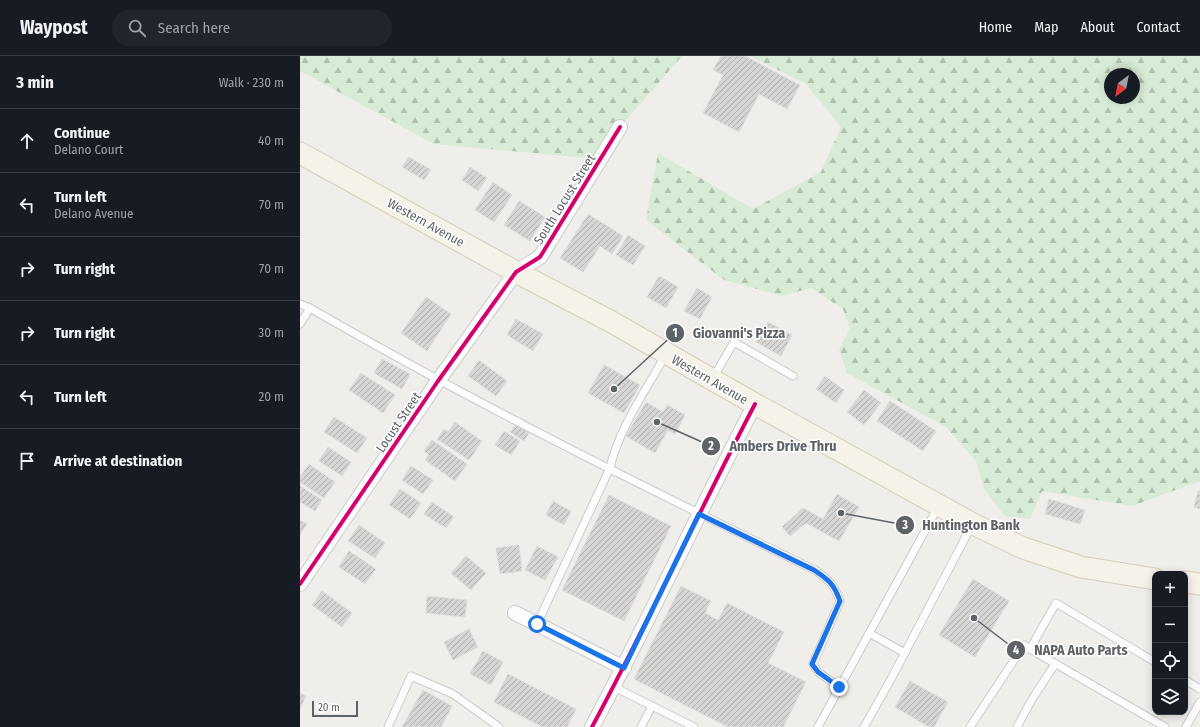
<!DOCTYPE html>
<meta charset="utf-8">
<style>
:root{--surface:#171b24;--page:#20242c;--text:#f1f3f6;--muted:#9ea1a6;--line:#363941}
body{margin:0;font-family:"Fira Sans Condensed",sans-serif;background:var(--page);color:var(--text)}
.controls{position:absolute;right:12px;bottom:12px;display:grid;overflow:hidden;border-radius:8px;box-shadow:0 2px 10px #0003}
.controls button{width:36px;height:36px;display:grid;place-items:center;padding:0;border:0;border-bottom:1px solid var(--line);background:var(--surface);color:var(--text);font:20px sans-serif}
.compass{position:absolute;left:804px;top:12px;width:36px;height:36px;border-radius:50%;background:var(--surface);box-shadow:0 2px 10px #0003;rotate:212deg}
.scale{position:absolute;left:12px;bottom:10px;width:46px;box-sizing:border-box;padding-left:4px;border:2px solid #5f6368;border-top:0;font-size:11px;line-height:14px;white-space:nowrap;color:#5f6368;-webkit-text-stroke:3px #fff;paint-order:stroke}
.stop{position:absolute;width:12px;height:12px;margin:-9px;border:3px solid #1a73e8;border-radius:50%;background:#fff}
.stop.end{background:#1a73e8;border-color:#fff;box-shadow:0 1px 4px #0008}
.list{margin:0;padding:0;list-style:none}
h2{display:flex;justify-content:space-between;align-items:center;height:52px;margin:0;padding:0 16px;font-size:17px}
h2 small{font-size:13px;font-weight:400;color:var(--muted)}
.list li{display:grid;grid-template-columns:26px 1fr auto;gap:12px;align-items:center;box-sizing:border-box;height:64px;padding:0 16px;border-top:1px solid var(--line)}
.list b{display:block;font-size:15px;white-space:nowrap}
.list p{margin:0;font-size:13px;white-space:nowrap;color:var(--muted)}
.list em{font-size:13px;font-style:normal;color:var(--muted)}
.icon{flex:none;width:22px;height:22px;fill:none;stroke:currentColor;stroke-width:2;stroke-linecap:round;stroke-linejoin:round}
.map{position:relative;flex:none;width:900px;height:671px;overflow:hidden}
header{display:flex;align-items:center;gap:24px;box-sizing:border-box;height:56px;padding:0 20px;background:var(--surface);border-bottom:1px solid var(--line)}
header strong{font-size:19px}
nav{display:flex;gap:22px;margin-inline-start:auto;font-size:14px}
.search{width:280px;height:36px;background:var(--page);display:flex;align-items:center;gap:10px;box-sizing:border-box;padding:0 14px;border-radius:22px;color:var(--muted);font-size:15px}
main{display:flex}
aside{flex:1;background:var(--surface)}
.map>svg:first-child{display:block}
.forest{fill:url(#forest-firs);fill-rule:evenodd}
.building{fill:url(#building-hatch);stroke:#deddd9}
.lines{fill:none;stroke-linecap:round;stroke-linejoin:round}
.service-casing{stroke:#cbcccc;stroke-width:9}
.minor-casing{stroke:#cbcccc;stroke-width:16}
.primary-casing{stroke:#d7ceb8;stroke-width:23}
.service{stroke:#fdfcfc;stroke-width:7}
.minor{stroke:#fdfcfc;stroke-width:14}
.primary{stroke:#f4f2e9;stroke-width:21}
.cycleway-casing{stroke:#fff;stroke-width:6}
.cycleway{stroke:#d6006c;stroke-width:4}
.route{stroke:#1a73e8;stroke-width:5}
.labels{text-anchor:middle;stroke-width:3;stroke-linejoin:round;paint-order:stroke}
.street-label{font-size:13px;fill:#5f6368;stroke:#fff}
.leader{fill:none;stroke:#5f6368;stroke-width:1.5}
.callout-dot{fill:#5f6368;stroke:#fff;stroke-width:1.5}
.mark-label{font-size:12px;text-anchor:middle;font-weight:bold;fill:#fff}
.callout-label{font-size:14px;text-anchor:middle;font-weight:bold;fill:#5f6368;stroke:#fff;stroke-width:3;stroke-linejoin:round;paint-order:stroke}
</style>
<header>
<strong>Waypost</strong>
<div class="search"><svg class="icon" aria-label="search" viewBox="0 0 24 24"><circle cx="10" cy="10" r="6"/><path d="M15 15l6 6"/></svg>Search here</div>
<nav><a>Home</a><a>Map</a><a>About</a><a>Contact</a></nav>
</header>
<main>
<aside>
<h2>3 min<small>Walk · 230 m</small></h2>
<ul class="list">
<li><svg class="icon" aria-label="ahead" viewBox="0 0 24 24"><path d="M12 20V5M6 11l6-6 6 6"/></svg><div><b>Continue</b><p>Delano Court</p></div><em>40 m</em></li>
<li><svg class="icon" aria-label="left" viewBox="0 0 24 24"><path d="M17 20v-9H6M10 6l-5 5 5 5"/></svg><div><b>Turn left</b><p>Delano Avenue</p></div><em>70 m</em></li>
<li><svg class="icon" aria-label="right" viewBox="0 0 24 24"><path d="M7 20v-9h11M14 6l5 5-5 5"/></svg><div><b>Turn right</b></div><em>70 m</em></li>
<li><svg class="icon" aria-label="right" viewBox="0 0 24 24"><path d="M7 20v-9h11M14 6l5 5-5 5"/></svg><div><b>Turn right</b></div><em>30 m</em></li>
<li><svg class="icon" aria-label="left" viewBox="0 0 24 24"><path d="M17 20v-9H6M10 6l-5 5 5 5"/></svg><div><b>Turn left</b></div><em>20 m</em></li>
<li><svg class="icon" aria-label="arrive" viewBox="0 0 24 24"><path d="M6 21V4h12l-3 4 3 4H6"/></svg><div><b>Arrive at destination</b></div></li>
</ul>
</aside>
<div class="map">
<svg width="900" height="671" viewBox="0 0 900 671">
<defs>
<pattern id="forest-firs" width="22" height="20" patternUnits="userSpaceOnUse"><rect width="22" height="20" fill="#d8ebd6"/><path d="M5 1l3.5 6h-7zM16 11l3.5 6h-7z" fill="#b2c2b1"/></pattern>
<pattern id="building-hatch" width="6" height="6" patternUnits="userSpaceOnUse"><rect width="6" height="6" fill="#d6d5d3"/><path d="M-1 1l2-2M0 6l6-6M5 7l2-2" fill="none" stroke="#b1b0af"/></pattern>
</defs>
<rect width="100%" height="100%" fill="#efeeea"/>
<g class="forest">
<path d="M0 0H382L320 71 300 103 134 88 0 15Z"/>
<path d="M450 0H900V425L832 450 742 435 730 463 705 460 684 433 676 405 646 371 547 317 539 293 550 272 543 253 511 232 482 240 424 224 346 164 358 97 453 153 521 116 541 71 506 28ZM810 18H834V42H810Z"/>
</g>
<g class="building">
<path d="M421 0H445L500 29 487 53 459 38 439 76 403 57 423 19 413 14Z"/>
<path d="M109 101 131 114 124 124 102 111Z"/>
<path d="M170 111 187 122 178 135 162 124Z"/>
<path d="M193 126 212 139 194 166 175 154Z"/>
<path d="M219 145 245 161 230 185 204 169Z"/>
<path d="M288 158 323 180 312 198 300 190 283 216 260 202Z"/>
<path d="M328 179 345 190 333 209 316 199Z"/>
<path d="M359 220 378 231 366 252 347 241Z"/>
<path d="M397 232 412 241 400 263 384 255Z"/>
<path d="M126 241 151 258 127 295 101 277Z"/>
<path d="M216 263 243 278 233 295 207 279Z"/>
<path d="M468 266 492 279 481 300 456 286Z"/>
<path d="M82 303 110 318 102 333 74 317Z"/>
<path d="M179 304 207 325 196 340 168 320Z"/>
<path d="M304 309 340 329 324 357 288 337Z"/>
<path d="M61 317 95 339 83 357 49 334Z"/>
<path d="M525 320 544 334 536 347 516 333Z"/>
<path d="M564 334 581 347 564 369 547 356Z"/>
<path d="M590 345 636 375 623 395 577 365Z"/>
<path d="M346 346 363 356 367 349 385 359 375 378 368 374 355 397 326 380Z"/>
<path d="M34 361 67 382 57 397 24 376Z"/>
<path d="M155 366 182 385 169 404 137 383 144 373 148 376Z"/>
<path d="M216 369 229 377 224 385 210 376Z"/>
<path d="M204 375 220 385 211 399 195 389Z"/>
<path d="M132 384 167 408 155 425 125 404 129 399 124 395Z"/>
<path d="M28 391 51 406 42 420 19 405Z"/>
<path d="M9 408 35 426 24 442 0 426V421Z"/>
<path d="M111 410 133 424 123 438 102 424Z"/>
<path d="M0 430 22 444 15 455 0 446Z"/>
<path d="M100 433 121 447 110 463 89 449Z"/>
<path d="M898 435H900V453L894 451Z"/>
<path d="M537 438 559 451 539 485 506 467 490 480 482 471 503 452 523 463Z"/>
<path d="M309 439 371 470 324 565 262 534Z"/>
<path d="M749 443 785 454 780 468 745 458Z"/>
<path d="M253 445 271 455 264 469 246 459Z"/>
<path d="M132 446 154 461 146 472 124 458Z"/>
<path d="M0 464 7 468 0 479Z"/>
<path d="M59 469 85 487 75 502 48 485Z"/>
<path d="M219 489 222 515 200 518 196 492Z"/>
<path d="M237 490 258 501 245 524 225 514Z"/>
<path d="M49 495 76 513 65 528 39 511Z"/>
<path d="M166 500 186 517 171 534 151 517Z"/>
<path d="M673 523 709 545 675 601 639 579Z"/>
<path d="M381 530 411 545 405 557 418 564 427 547 484 576 468 607 506 626 483 671H428L334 623Z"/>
<path d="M22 535 52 557 42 571 12 549Z"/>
<path d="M127 540 167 544 165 561 126 557Z"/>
<path d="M169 573 178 591 153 604 144 586Z"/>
<path d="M183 595 203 606 191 629 170 618Z"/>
<path d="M208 618 276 653 267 671H242L194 646Z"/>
<path d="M610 625 648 646 634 671H629L595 651Z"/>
<path d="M123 634 152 650 141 671H102Z"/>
<path d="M0 637 6 640 0 653Z"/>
</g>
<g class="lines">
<defs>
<g id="service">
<path d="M0 248 10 252"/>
<path d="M0 268 10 252C174 347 344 431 515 514 529 524 534 528 540 545L513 608 518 616 539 631"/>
<path d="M413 322 434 286 493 320"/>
<path d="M237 568 310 412C319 372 346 334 366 298"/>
<path d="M569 577 605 597"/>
<path d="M855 606 756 547 730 593 865 671"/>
<path d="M885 624 900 633"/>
<path d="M314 631 394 671"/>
<path d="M88 671 111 620 153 638 199 671"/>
<path d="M341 671 352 650"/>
<path d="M518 671 638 451"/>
<path d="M564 671 590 625 672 469"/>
<path d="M670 671 724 589 730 593"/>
<path d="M717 671 731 645 755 608"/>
<path d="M886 671 900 646"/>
</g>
<g id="minor">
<path d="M0 528 138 325 216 216 240 201 320 71"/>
<path d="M215 557 324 612"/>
<path d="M292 671C349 565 399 455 455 348"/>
</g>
<g id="primary">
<path d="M0 97 216 216 310 265 455 348 673 468 723 492 781 511 855 523"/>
<path d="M885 526 900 528"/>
</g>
</defs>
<use href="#service" class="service-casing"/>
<use href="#minor" class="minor-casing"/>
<use href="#primary" class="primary-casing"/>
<use href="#service" class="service"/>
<use href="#minor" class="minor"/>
<use href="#primary" class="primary"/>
<defs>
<g id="cycleway">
<path d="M0 528 138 325 216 216 240 201 320 71"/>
<path d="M292 671C349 565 399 455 455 348"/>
</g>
</defs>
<use href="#cycleway" class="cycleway-casing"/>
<use href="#cycleway" class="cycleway"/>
</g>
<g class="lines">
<path class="route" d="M237 568 324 612 399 458 514 514C529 524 534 528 540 545L512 608 518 616 539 631"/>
</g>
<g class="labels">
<g class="street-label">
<text transform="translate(264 143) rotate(-58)" y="5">South Locust Street</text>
<text transform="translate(126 166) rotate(29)" y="5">Western Avenue</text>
<text transform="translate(410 323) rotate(30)" y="5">Western Avenue</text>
<text transform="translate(98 366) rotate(-56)" y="5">Locust Street</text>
</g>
</g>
<path class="leader" d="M314 333L375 277M357 366L411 390M541 457L605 469M674 562L716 594"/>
<g class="callout-dot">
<circle cx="314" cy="333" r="4"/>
<circle cx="357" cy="366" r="4"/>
<circle cx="541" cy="457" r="4"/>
<circle cx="674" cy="562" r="4"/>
<circle cx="375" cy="277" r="10"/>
<circle cx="411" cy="390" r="10"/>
<circle cx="605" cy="469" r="10"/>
<circle cx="716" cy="594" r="10"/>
</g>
<g class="mark-label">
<text x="375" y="281">1</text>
<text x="411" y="394">2</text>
<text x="605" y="473">3</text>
<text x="716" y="598">4</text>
</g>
<g class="callout-label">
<text x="439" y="282">Giovanni's Pizza</text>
<text x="483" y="395">Ambers Drive Thru</text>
<text x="671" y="474">Huntington Bank</text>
<text x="781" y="599">NAPA Auto Parts</text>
</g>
</svg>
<div class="controls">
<button>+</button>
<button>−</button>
<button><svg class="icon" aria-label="locate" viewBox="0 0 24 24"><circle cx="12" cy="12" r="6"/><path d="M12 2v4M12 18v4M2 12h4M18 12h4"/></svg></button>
<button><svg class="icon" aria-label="layers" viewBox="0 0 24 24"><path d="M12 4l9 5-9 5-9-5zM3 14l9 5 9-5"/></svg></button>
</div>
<svg class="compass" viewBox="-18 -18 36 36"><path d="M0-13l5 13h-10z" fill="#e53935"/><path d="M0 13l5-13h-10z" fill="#9ea1a6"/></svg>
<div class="scale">20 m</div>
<div class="stop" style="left:237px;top:568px"></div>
<div class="stop end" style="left:539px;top:631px"></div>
</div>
</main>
